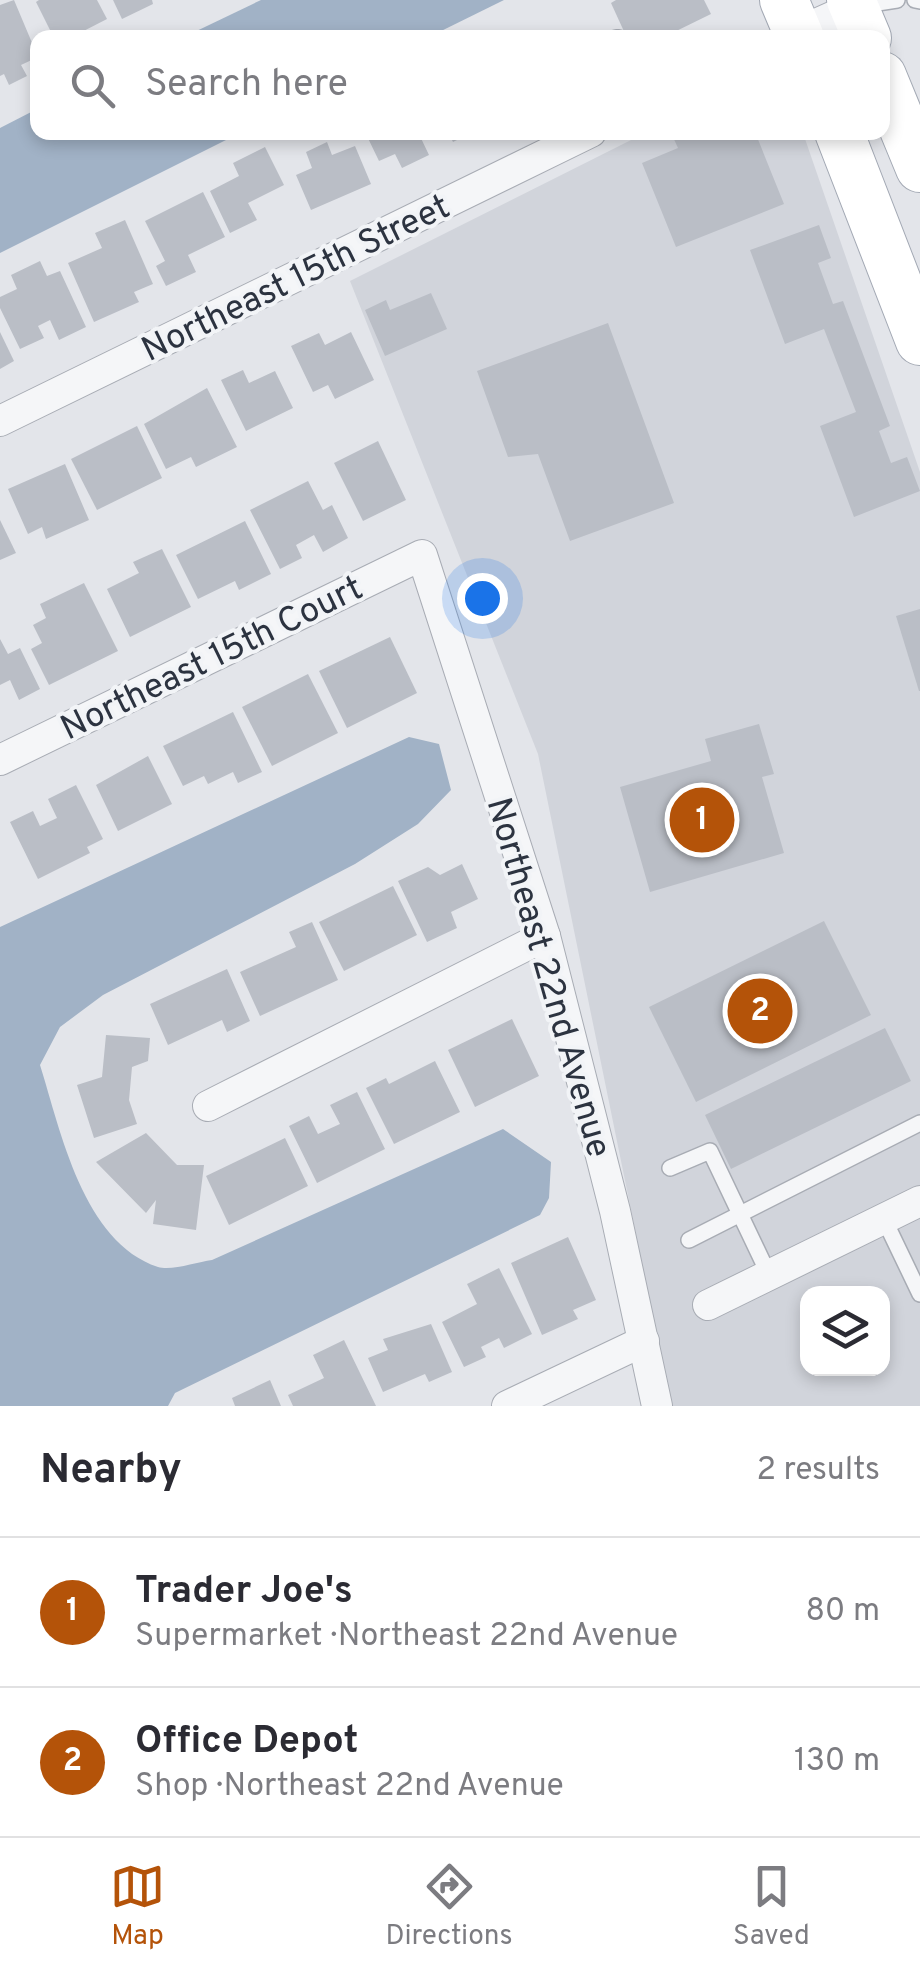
<!DOCTYPE html>
<meta charset="utf-8">
<style>
:root{--surface:#fff;--page:#f7f7f7;--text:#2b2b33;--muted:#7c7c81;--line:#e1e1e2;--accent:#b45309}
body{margin:0;font-family:Overpass,sans-serif;background:var(--page);color:var(--text)}
.controls{position:absolute;right:30px;bottom:30px;display:grid;overflow:hidden;border-radius:20px;box-shadow:0 5px 15px #0003}
.controls button{width:90px;height:90px;display:grid;place-items:center;padding:0;border:0;border-bottom:2px solid var(--line);background:var(--surface);color:var(--text);font:50px sans-serif}
.you{position:absolute;left:482px;top:598px;width:35px;height:35px;margin:-25px;border:8px solid #fff;border-radius:50%;background:#1a73e8;box-shadow:0 0 0 15px #1a73e833}
.badge{display:grid;place-items:center;width:65px;height:65px;border-radius:50%;background:var(--accent);color:#fff;font-size:32px;font-weight:700}
.pin{position:absolute;translate:-50% -50%;border:5px solid #fff;box-shadow:0 2px 10px #0006}
.list{margin:0;padding:0;list-style:none}
h2{display:flex;justify-content:space-between;align-items:center;height:130px;margin:0;padding:0 40px;font-size:42px}
h2 small{font-size:32px;font-weight:400;color:var(--muted)}
.list li{display:grid;grid-template-columns:65px 1fr auto;gap:30px;align-items:center;box-sizing:border-box;height:150px;padding:0 40px;border-top:2px solid var(--line)}
.list b{display:block;font-size:38px;white-space:nowrap}
.list p{margin:0;font-size:32px;white-space:nowrap;color:var(--muted)}
.list em{font-size:32px;font-style:normal;color:var(--muted)}
.icon{flex:none;width:55px;height:55px;fill:none;stroke:currentColor;stroke-width:2;stroke-linecap:round;stroke-linejoin:round}
.map{position:relative;flex:none;width:920px;height:1406px;overflow:hidden}
.search{position:absolute;background:var(--surface);box-shadow:0 5px 15px #0003;left:30px;right:30px;top:30px;height:110px;display:flex;align-items:center;gap:25px;box-sizing:border-box;padding:0 35px;border-radius:20px;color:var(--muted);font-size:38px}
.sheet{height:430px;background:var(--surface)}
nav{display:flex;justify-content:space-around;align-items:center;box-sizing:border-box;height:140px;border-top:2px solid var(--line);background:var(--surface);font-size:28px;color:var(--muted)}
nav a{display:grid;justify-items:center;gap:5px}
nav .on{color:var(--accent)}
.map>svg:first-child{display:block}
.built{fill:#d1d4db;fill-rule:evenodd}
.water{fill:#a1b2c6}
.building{fill:#babec6}
.lines{fill:none;stroke-linecap:round;stroke-linejoin:round}
.service-casing{stroke:#a8acb4;stroke-width:18}
.minor-casing{stroke:#a8acb4;stroke-width:32}
.primary-casing{stroke:#a3a9b4;stroke-width:50}
.service{stroke:#f5f6f8;stroke-width:15}
.minor{stroke:#f5f6f8;stroke-width:30}
.primary{stroke:#fff;stroke-width:48}
.labels{text-anchor:middle;stroke-width:8;stroke-linejoin:round;paint-order:stroke}
.street-label{font-size:35px;fill:#2c3340;stroke:#f2f4f7}
</style>
<div class="map">
<svg width="920" height="1406" viewBox="0 0 920 1406">
<rect width="100%" height="100%" fill="#e3e5ea"/>
<path class="built" d="M645 133H803L920 472V1406H671L538 754 350 281ZM808 1294H882V1368H808Z"/>
<g class="water">
<path d="M261 0H504L429 37H184Z"/>
<path d="M37 109 38 132 240 133 0 253V128Z"/>
<path d="M409 737 439 744 451 790 418 824 355 864 103 995 60 1027 40 1065C61 1132 83 1242 158 1267 172 1271 197 1262 212 1260L503 1129 551 1162 549 1198 540 1215 175 1393 168 1406H0V927Z"/>
</g>
<g class="building">
<path d="M14 0 38 57 21 65 27 76 9 85 4 74 0 76V5Z"/>
<path d="M39 0H97L107 19 70 38H54L36 2Z"/>
<path d="M113 0H152L153 4 122 19Z"/>
<path d="M616 0H704L711 14 662 38H627L611 3Z"/>
<path d="M365 132H418L429 155 402 168 395 154 379 161Z"/>
<path d="M448 132H473L453 142Z"/>
<path d="M679 132H755L784 204 676 247 642 163 678 148 672 135Z"/>
<path d="M327 142 332 155 355 146 371 184 311 210 296 175 312 168 306 152Z"/>
<path d="M265 147 284 185 248 203 257 220 230 233 210 191 239 176 233 163Z"/>
<path d="M203 192 225 237 188 255 196 272 166 286 156 266 165 261 145 221Z"/>
<path d="M125 220 153 284 134 292 139 302 94 322 68 263 102 248 95 233Z"/>
<path d="M819 225 831 258 818 263 833 304 843 301 890 426 879 431 891 463 907 457 920 491 854 517 820 426 856 412 824 329 785 344 750 250Z"/>
<path d="M40 261 47 276 60 271 86 327 59 340 50 320 38 326 44 338 20 349 0 308V297L17 289 11 275Z"/>
<path d="M431 293 447 329 385 356 365 310 386 300 390 310Z"/>
<path d="M608 323 674 503 570 541 538 454 508 457 477 371Z"/>
<path d="M0 332 14 361 0 369Z"/>
<path d="M351 332 374 380 335 399 328 385 313 392 291 346 319 333 325 345Z"/>
<path d="M243 370 249 383 275 371 293 408 246 431 221 380Z"/>
<path d="M207 388 237 447 196 467 191 457 166 469 144 424Z"/>
<path d="M137 426 162 478 97 510 71 459Z"/>
<path d="M378 441 406 500 363 521 334 463Z"/>
<path d="M65 464 89 520 46 539 42 527 28 534 8 489Z"/>
<path d="M308 481 323 510 332 505 348 538 323 552 314 535 296 545 302 558 280 569 250 510Z"/>
<path d="M0 520 16 553 0 560Z"/>
<path d="M245 521 271 574 239 590 235 581 198 599 176 555Z"/>
<path d="M162 549 191 607 130 637 107 589 139 573 133 562Z"/>
<path d="M84 583 118 651 49 685 31 649 42 643 33 625 46 618 40 604Z"/>
<path d="M920 609V691H919L896 616Z"/>
<path d="M390 637 417 693 347 728 319 671Z"/>
<path d="M0 639 8 654 20 648 40 689 19 700 10 680 0 685Z"/>
<path d="M308 674 338 733 272 766 242 707Z"/>
<path d="M233 712 262 772 238 783 233 772 208 784 204 776 183 786 163 746Z"/>
<path d="M759 724 774 774 762 777 784 853 650 892 620 787 711 761 705 739Z"/>
<path d="M148 756 172 804 118 831 96 785Z"/>
<path d="M76 785 103 839 87 847 90 853 38 879 10 822 33 811 40 826 57 818 48 799Z"/>
<path d="M462 864 478 899 451 912 457 928 427 942 398 881 428 867 440 875Z"/>
<path d="M393 886 417 935 344 971 319 922Z"/>
<path d="M824 921 871 1015 696 1102 649 1007Z"/>
<path d="M312 922 338 980 260 1016 240 972 296 947 289 932Z"/>
<path d="M227 969 250 1021 227 1032 222 1020 168 1045 150 1004Z"/>
<path d="M512 1019 539 1076 475 1107 448 1050Z"/>
<path d="M885 1028 911 1081 731 1169 705 1115Z"/>
<path d="M106 1035 150 1038 148 1061 132 1067 129 1100 137 1124 94 1138 77 1085 102 1077Z"/>
<path d="M435 1061 460 1112 394 1144 366 1088 386 1078 389 1084Z"/>
<path d="M357 1092 385 1149 317 1183 289 1126 309 1116 318 1134 340 1124 330 1105Z"/>
<path d="M146 1133 177 1165H204L196 1230 153 1224 156 1200 146 1213 96 1162Z"/>
<path d="M285 1138 308 1186 229 1225 206 1176Z"/>
<path d="M568 1237 596 1300 573 1310 578 1319 542 1335 511 1263Z"/>
<path d="M499 1268 532 1334 504 1348 499 1338 481 1347 486 1357 464 1367 442 1322 477 1304 467 1284Z"/>
<path d="M431 1324 452 1372 429 1382 425 1374 383 1392 368 1358 388 1350 383 1339Z"/>
<path d="M344 1340 376 1406H293L288 1395 324 1378 313 1355Z"/>
<path d="M270 1380 281 1406H235L232 1398Z"/>
</g>
<g class="lines">
<defs>
<g id="service">
<path d="M915 0 920 1"/>
<path d="M858 6 897 0"/>
<path d="M616 38H619"/>
<path d="M670 1168 710 1151 769 1275"/>
<path d="M884 1219 920 1294"/>
<path d="M689 1240 920 1123"/>
</g>
<g id="minor">
<path d="M785 38 854 7"/>
<path d="M0 421 591 132"/>
<path d="M0 760 422 555 545 936 615 1211 657 1406"/>
<path d="M208 1106 545 936"/>
<path d="M708 1305 920 1201"/>
<path d="M507 1406 644 1341"/>
</g>
<g id="primary">
<path d="M784 0 800 38"/>
<path d="M851 0 867 38"/>
<path d="M882 76 920 168"/>
<path d="M839 132 920 341"/>
</g>
</defs>
<use href="#service" class="service-casing"/>
<use href="#minor" class="minor-casing"/>
<use href="#primary" class="primary-casing"/>
<use href="#service" class="service"/>
<use href="#minor" class="minor"/>
<use href="#primary" class="primary"/>
</g>
<g class="labels">
<g class="street-label">
<text transform="translate(295 277) rotate(-26)" y="12">Northeast 15th Street</text>
<text transform="translate(211 657) rotate(-26)" y="12">Northeast 15th Court</text>
<text transform="translate(550 977) rotate(74)" y="12">Northeast 22nd Avenue</text>
</g>
</g>
</svg>
<div class="controls">
<button><svg class="icon" aria-label="layers" viewBox="0 0 24 24"><path d="M12 4l9 5-9 5-9-5zM3 14l9 5 9-5"/></svg></button>
</div>
<div class="you"></div>
<div class="pin badge" style="left:702px;top:820px">1</div>
<div class="pin badge" style="left:760px;top:1011px">2</div>
<div class="search"><svg class="icon" aria-label="search" viewBox="0 0 24 24"><circle cx="10" cy="10" r="6"/><path d="M15 15l6 6"/></svg>Search here</div>
</div>
<section class="sheet">
<h2>Nearby<small>2 results</small></h2>
<ul class="list">
<li><span class="badge">1</span><div><b>Trader Joe's</b><p>Supermarket · Northeast 22nd Avenue</p></div><em>80 m</em></li>
<li><span class="badge">2</span><div><b>Office Depot</b><p>Shop · Northeast 22nd Avenue</p></div><em>130 m</em></li>
</ul>
</section>
<nav>
<a class="on"><svg class="icon" aria-label="map" viewBox="0 0 24 24"><path d="M3 6l6-2 6 2 6-2v14l-6 2-6-2-6 2zM9 4v14M15 6v14"/></svg>Map</a>
<a><svg class="icon" aria-label="directions" viewBox="0 0 24 24"><path d="M12 3l9 9-9 9-9-9zM9 14v-3h6M13 9l2 2-2 2"/></svg>Directions</a>
<a><svg class="icon" aria-label="saved" viewBox="0 0 24 24"><path d="M7 4h10v16l-5-4-5 4z"/></svg>Saved</a>
</nav>
